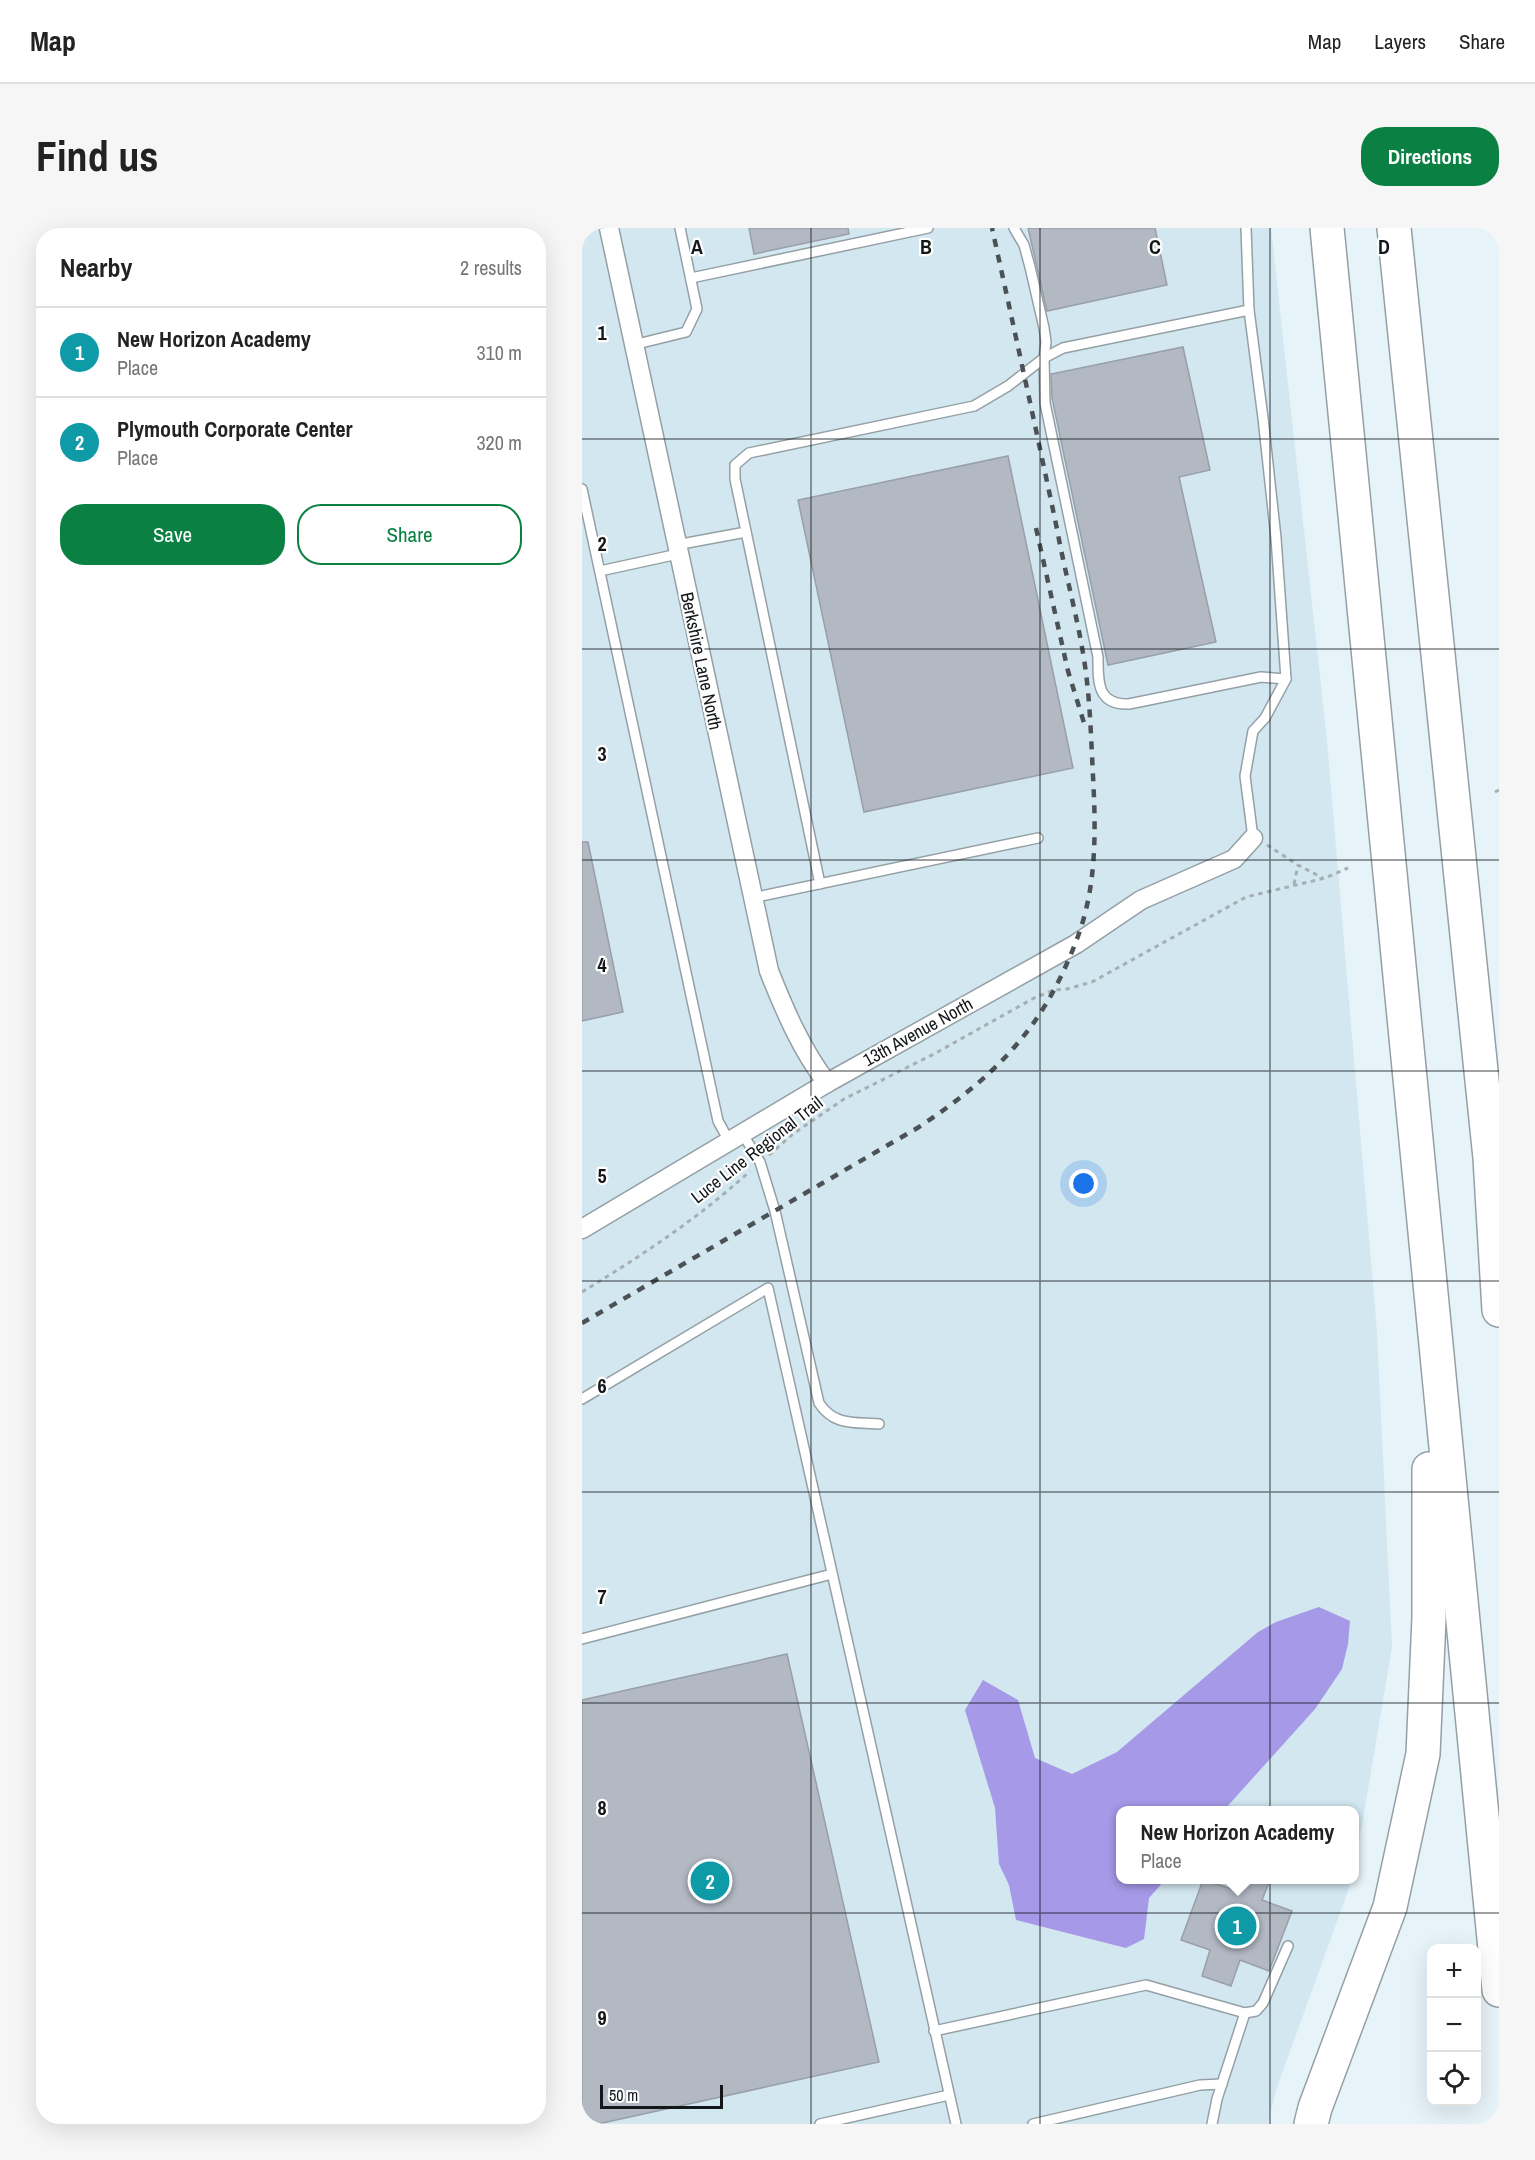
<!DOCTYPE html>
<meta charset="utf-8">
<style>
:root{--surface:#fff;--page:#f6f6f6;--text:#222;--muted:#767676;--line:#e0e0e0;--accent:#0b8043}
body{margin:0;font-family:"Archivo Narrow",sans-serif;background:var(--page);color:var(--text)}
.controls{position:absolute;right:18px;bottom:18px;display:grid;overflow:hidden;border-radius:12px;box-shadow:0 6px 24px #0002}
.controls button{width:54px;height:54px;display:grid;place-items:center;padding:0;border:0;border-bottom:2px solid var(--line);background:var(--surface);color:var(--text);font:30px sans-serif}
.scale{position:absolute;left:18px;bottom:15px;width:123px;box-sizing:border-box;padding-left:6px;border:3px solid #131719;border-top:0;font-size:16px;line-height:21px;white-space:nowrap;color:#131719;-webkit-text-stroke:4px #fefefe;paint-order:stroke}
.you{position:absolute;left:502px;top:956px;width:21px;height:21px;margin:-15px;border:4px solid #fff;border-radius:50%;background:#1a73e8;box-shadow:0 0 0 9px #1a73e833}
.badge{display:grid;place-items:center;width:39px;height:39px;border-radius:50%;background:var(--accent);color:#fff;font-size:20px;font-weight:700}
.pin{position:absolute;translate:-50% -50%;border:3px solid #fff;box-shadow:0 2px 6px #0006}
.popup{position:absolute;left:534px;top:1578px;width:243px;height:78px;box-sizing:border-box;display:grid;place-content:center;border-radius:12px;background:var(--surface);filter:drop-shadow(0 2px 4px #0005);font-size:20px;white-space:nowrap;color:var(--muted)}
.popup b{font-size:22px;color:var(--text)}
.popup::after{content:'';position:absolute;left:50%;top:100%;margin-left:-12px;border:12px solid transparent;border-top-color:var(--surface)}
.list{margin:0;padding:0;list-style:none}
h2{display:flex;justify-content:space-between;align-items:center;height:78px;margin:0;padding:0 24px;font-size:26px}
h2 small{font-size:20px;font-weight:400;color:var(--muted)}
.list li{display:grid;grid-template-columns:39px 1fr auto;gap:18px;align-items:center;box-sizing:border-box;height:90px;padding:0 24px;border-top:2px solid var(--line)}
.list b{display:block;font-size:22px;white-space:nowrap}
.list p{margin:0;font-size:20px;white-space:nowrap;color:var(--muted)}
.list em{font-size:20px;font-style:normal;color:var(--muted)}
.actions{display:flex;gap:12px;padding:18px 24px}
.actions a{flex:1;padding:14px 0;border:2px solid var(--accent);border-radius:24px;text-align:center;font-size:21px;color:var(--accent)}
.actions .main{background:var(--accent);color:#fff}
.icon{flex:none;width:33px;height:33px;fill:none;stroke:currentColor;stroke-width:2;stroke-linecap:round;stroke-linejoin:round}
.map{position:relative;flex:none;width:917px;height:1896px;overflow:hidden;border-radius:24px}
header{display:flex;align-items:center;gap:36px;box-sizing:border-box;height:84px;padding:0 30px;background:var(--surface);border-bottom:2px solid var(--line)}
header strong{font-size:28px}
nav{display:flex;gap:33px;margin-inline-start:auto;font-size:21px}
.intro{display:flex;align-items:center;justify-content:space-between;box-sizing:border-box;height:144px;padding:0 36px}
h1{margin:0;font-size:42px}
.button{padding:15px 27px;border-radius:24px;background:var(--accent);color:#fff;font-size:21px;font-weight:700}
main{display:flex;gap:36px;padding:0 36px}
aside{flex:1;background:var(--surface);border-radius:24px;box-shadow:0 6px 24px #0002}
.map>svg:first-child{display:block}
.built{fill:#d2e7f0}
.water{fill:#a599e8}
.building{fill:#b2b9c3;stroke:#999fa9;stroke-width:1.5}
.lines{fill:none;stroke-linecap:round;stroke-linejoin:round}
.lane-casing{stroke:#94a0a5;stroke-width:12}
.street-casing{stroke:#94a0a5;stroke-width:21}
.highway-casing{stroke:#94a0a5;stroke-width:36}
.path{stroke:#a5afb4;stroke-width:3;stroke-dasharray:4.5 4.5;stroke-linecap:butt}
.lane{stroke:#fff;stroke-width:9}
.street{stroke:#fff;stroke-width:18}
.highway{stroke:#fff;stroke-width:33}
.rail{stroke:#4b5154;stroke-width:4.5;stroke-dasharray:8 8;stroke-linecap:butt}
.grid{fill:none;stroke:#131719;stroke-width:1.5;stroke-opacity:0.55}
.labels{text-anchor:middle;stroke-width:4.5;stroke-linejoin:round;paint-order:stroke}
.street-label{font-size:18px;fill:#131719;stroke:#fefefe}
.grid-label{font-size:20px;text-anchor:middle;font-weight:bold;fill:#131719;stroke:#fefefe;stroke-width:4.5;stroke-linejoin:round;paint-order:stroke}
</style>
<header>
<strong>Map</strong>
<nav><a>Map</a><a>Layers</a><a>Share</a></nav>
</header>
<div class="intro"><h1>Find us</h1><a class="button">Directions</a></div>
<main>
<aside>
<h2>Nearby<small>2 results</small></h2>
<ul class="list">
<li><span class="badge" style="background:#0f9aa8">1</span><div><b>New Horizon Academy</b><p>Place</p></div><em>310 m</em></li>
<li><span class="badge" style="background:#0f9aa8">2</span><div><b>Plymouth Corporate Center</b><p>Place</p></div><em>320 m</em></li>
</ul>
<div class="actions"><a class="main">Save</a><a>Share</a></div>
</aside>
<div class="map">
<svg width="917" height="1896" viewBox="0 0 917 1896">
<rect width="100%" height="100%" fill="#e6f3f9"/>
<path class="built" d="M0 0H689L745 513 795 1104 810 1419 772 1644V1582H538V1652H770L694 1862 686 1896H0Z"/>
<path class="water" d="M737 1379 768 1393 766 1416 760 1441 733 1481 642 1582H538V1652H583L567 1670 562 1711 544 1720 434 1692 427 1657 417 1636 413 1580 383 1482 401 1452 436 1472 453 1530 490 1546 535 1524 676 1404 694 1394Z"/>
<g class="building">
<path d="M167 0H266L267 6 172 26Z"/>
<path d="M446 0H573L585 57 465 83Z"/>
<path d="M601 119 628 242 597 249 634 414 526 437 470 170 469 146Z"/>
<path d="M426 228 491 540 282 584 216 272Z"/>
<path d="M0 614H6L41 784 0 793Z"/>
<path d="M205 1426 297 1834 16 1896H0V1472Z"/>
<path d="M621 1652 653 1662 657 1652H688L680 1672 710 1683 687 1743 658 1732 649 1758 620 1748 628 1722 599 1712Z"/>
</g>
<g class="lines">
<defs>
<g id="lane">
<path d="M432 0 442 17 448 39 462 100 464 114 462 130 463 175 516 429C516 454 515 477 547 476L679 449 704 451"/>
<path d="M109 50 346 0"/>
<path d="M667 82 681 190 694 310 704 451 683 490 671 503 663 548 671 610"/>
<path d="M51 117 104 104 115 81 98 0"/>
<path d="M0 261 136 893 147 913"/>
<path d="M94 317 164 304"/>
<path d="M18 343 96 326"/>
<path d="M238 656 153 251V237L167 225 392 178 426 158 462 130 481 120 667 82 664 0"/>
<path d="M170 670 456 610"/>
<path d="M160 905 178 934 193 983 237 1175C252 1198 272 1194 297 1196"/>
<path d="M0 1171 186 1060 374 1896"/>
<path d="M0 1411 250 1346"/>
<path d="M663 1785 674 1783 681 1775 706 1718"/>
<path d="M352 1803 564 1757 663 1785 635 1871 630 1896"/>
<path d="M238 1896 367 1867"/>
<path d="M451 1896 618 1857 640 1856"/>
</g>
<g id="street">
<path d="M27 0 187 743C203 783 219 821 245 855"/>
<path d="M0 1001 245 855 494 716 559 672 652 631 671 610"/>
</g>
<g id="highway">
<path d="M745 0 917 1762"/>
<path d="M812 0 908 930 917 1082"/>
<path d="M729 1896 733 1880 808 1679 841 1526 847 1390V1241"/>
</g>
</defs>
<use href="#lane" class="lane-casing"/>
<use href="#street" class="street-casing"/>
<use href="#highway" class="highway-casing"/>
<g class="path">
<path d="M913 564 917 562"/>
<path d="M685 617 716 637 741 650"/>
<path d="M712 656 716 637"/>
<path d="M187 927 211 906 262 871 352 826 452 770 472 762 485 761 510 754 664 669 743 650 766 640"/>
<path d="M0 1064C59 1028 117 990 168 943"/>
</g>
<use href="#lane" class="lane"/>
<use href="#street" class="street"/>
<use href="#highway" class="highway"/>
<g class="rail">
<path d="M454 300 486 443 502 495"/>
<path d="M0 1095 337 899C412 849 460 802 493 716 515 662 514 605 511 548 509 509 508 469 502 431 495 387 483 345 475 301 454 201 432 100 410 0"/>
</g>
</g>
<path class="grid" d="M229 0V1896M458 0V1896M688 0V1896M0 211H917M0 421H917M0 632H917M0 843H917M0 1053H917M0 1264H917M0 1475H917M0 1685H917"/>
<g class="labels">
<g class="street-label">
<text transform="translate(119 433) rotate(78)" y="6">Berkshire Lane North</text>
<text transform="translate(336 804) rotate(-29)" y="6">13th Avenue North</text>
<text transform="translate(175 922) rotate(-38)" y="6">Luce Line Regional Trail</text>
</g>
</g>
<g class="grid-label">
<text x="115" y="26">A</text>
<text x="344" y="26">B</text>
<text x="573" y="26">C</text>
<text x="802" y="26">D</text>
<text x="20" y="112">1</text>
<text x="20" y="323">2</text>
<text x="20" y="533">3</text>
<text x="20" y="744">4</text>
<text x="20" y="955">5</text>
<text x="20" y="1165">6</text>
<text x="20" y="1376">7</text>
<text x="20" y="1587">8</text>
<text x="20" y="1797">9</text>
</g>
</svg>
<div class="controls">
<button>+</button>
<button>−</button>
<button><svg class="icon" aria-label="locate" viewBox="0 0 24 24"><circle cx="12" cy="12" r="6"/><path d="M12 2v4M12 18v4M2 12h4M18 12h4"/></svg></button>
</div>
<div class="scale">50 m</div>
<div class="you"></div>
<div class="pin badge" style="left:655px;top:1698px;background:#0f9aa8">1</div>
<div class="popup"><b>New Horizon Academy</b>Place</div>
<div class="pin badge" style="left:128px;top:1653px;background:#0f9aa8">2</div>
</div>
</main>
